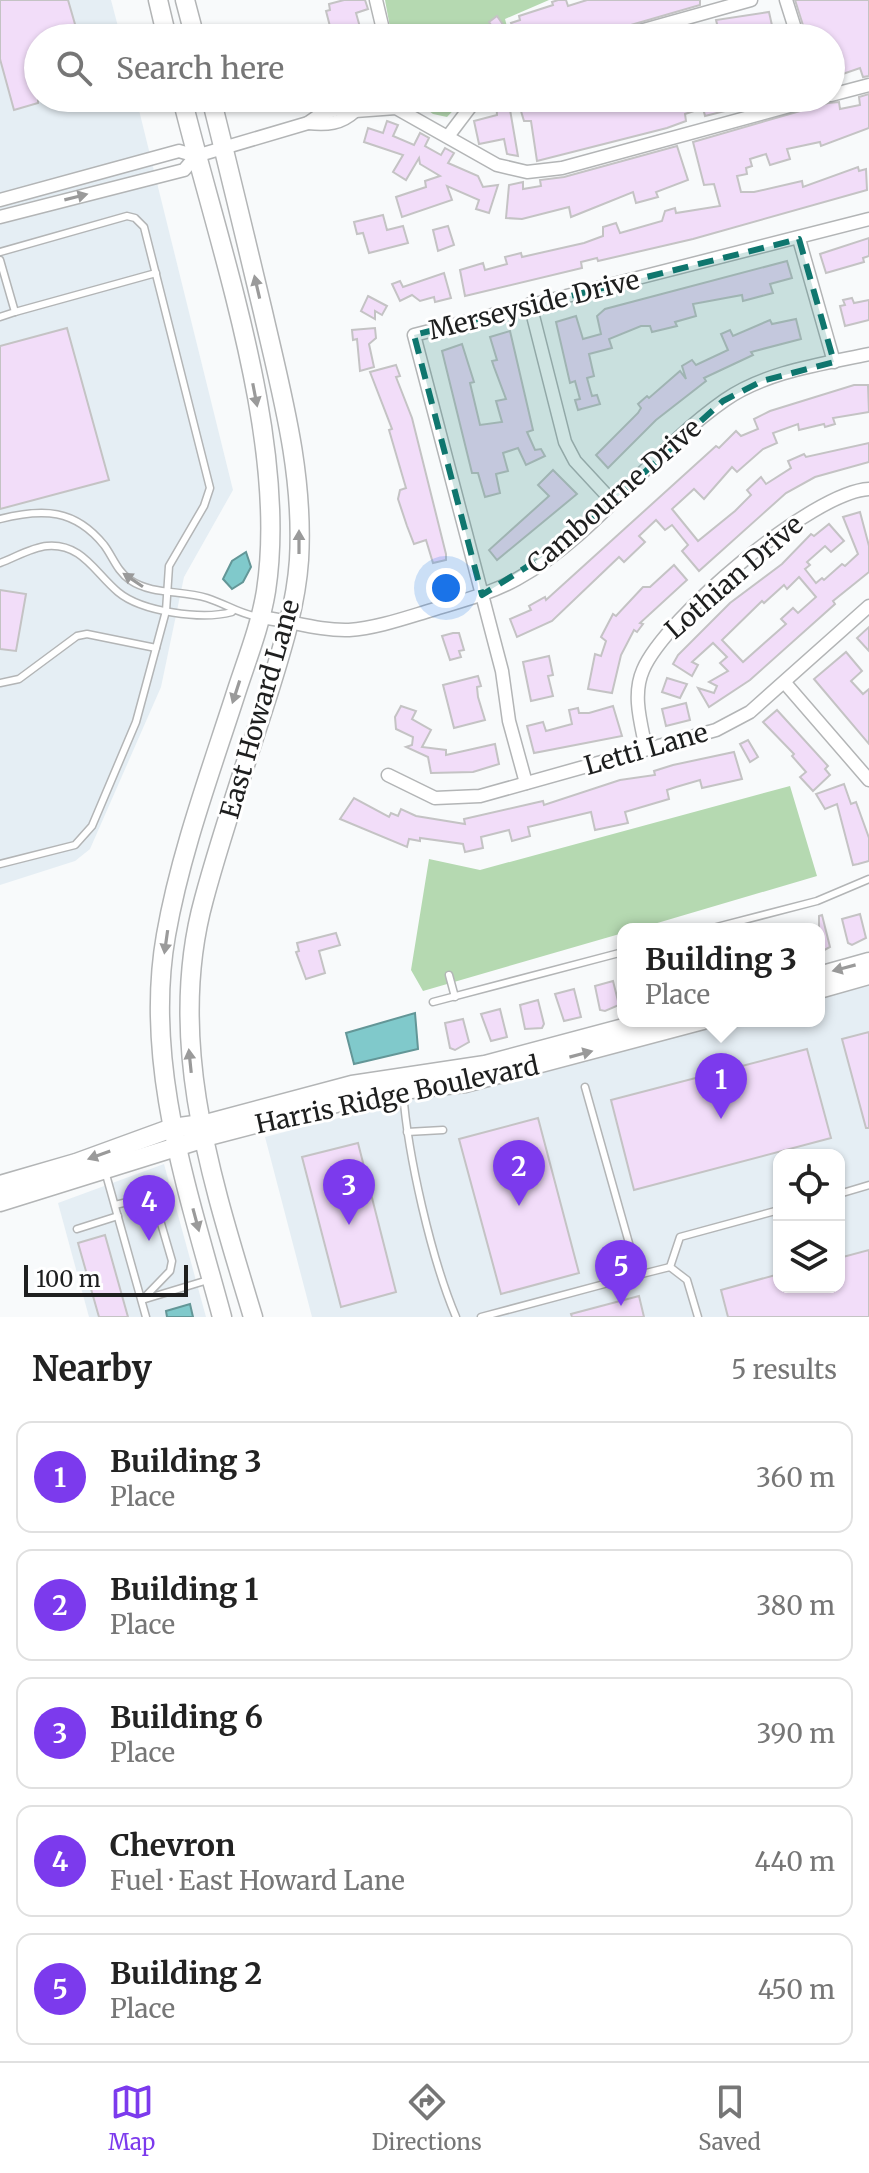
<!DOCTYPE html>
<meta charset="utf-8">
<style>
:root{--surface:#fff;--page:#f2f2f2;--text:#222;--muted:#767676;--line:#e0e0e0;--accent:#7c3aed}
body{margin:0;font-family:Merriweather,serif;background:var(--page);color:var(--text)}
.controls{position:absolute;right:24px;bottom:24px;display:grid;overflow:hidden;border-radius:16px;box-shadow:0 2px 6px #0004}
.controls button{width:72px;height:72px;display:grid;place-items:center;padding:0;border:0;border-bottom:2px solid var(--line);background:var(--surface);color:var(--text);font:40px sans-serif}
.scale{position:absolute;left:24px;bottom:20px;width:164px;box-sizing:border-box;padding-left:8px;border:4px solid #1e1f1f;border-top:0;font-size:22px;line-height:28px;white-space:nowrap;color:#1e1f1f;-webkit-text-stroke:6px #fff;paint-order:stroke}
.you{position:absolute;left:446px;top:588px;width:28px;height:28px;margin:-20px;border:6px solid #fff;border-radius:50%;background:#1a73e8;box-shadow:0 0 0 12px #1a73e833}
.badge{display:grid;place-items:center;width:52px;height:52px;border-radius:50%;background:var(--accent);color:#fff;font-size:26px;font-weight:700}
.pin{position:absolute;translate:-50% -66px;filter:drop-shadow(0 2px 4px #0008)}
.pin::after{content:'';position:absolute;top:42px;width:28px;height:24px;background:inherit;clip-path:polygon(0 0,100% 0,50% 100%)}
.popup{position:absolute;left:617px;top:923px;width:208px;height:104px;box-sizing:border-box;display:grid;place-content:center;border-radius:16px;background:var(--surface);filter:drop-shadow(0 2px 6px #0005);font-size:26px;white-space:nowrap;color:var(--muted)}
.popup b{font-size:30px;color:var(--text)}
.popup::after{content:'';position:absolute;left:50%;top:100%;margin-left:-16px;border:16px solid transparent;border-top-color:var(--surface)}
.list{margin:0;padding:0;list-style:none}
h2{display:flex;justify-content:space-between;align-items:center;height:104px;margin:0;padding:0 32px;font-size:34px}
h2 small{font-size:26px;font-weight:400;color:var(--muted)}
.list li{display:grid;grid-template-columns:52px 1fr auto;gap:24px;align-items:center;box-sizing:border-box;height:112px;margin:0 16px 16px;padding:0 16px;border:2px solid var(--line);border-radius:16px}
.list b{display:block;font-size:30px;white-space:nowrap}
.list p{margin:0;font-size:26px;white-space:nowrap;color:var(--muted)}
.list em{font-size:26px;font-style:normal;color:var(--muted)}
.icon{flex:none;width:44px;height:44px;fill:none;stroke:currentColor;stroke-width:2;stroke-linecap:round;stroke-linejoin:round}
.map{position:relative;flex:none;width:869px;height:1317px;overflow:hidden}
.search{position:absolute;background:var(--surface);box-shadow:0 2px 6px #0004;left:24px;right:24px;top:24px;height:88px;display:flex;align-items:center;gap:20px;box-sizing:border-box;padding:0 28px;border-radius:44px;color:var(--muted);font-size:30px}
.sheet{height:744px;background:var(--surface)}
nav{display:flex;justify-content:space-around;align-items:center;box-sizing:border-box;height:112px;border-top:2px solid var(--line);background:var(--surface);font-size:22px;color:var(--muted)}
nav a{display:grid;justify-items:center;gap:4px}
nav .on{color:var(--accent)}
.map>svg:first-child{display:block}
.built{fill:#e5eef4;fill-rule:evenodd}
.green{fill:#b5d9b1}
.water{fill:#80c9cb;stroke:#639697;stroke-width:2}
.building{fill:#f2ddf9;stroke:#c4c3c4;stroke-width:2;fill-rule:evenodd}
.lines{fill:none;stroke-linecap:round;stroke-linejoin:round}
.service-casing{stroke:#b3b5b6;stroke-width:9}
.minor-casing{stroke:#b3b5b6;stroke-width:15}
.tertiary-casing{stroke:#b3b5b6;stroke-width:19}
.secondary-casing{stroke:#b3b5b6;stroke-width:21}
.service{stroke:#fff;stroke-width:6}
.minor{stroke:#fff;stroke-width:12}
.tertiary{stroke:#fff;stroke-width:16}
.secondary{stroke:#fff;stroke-width:18}
.oneway{fill:#9a9a9a}
.marked{fill:#0f766e;fill-opacity:0.2;stroke:#0f766e;stroke-width:6;stroke-dasharray:16 10;stroke-linejoin:round}
.labels{text-anchor:middle;stroke-width:6;stroke-linejoin:round;paint-order:stroke}
.street-label{font-size:26px;fill:#1e1f1f;stroke:#fff}
</style>
<div class="map">
<svg width="869" height="1317" viewBox="0 0 869 1317">
<rect width="100%" height="100%" fill="#f8fafb"/>
<g class="built">
<path d="M0 0H111L121 38H38V98H136L233 490 184 577 161 687 90 849 75 861 0 885Z"/>
<path d="M869 981V1317H312L265 1137 716 1021H819V994ZM779 1155H839V1287H779Z"/>
<path d="M164 1164 206 1317H89L58 1203Z"/>
</g>
<g class="green">
<path d="M385 0H549L505 19 510 38H392Z"/>
<path d="M412 98H465L447 117 433 114Z"/>
<path d="M790 786 817 876 637 929H623V933L423 991 411 970 429 859 480 870Z"/>
</g>
<g class="water">
<path d="M246 552 251 567 243 582 232 589 223 579 232 561Z"/>
<path d="M415 1013 418 1049 354 1064 346 1033Z"/>
<path d="M190 1304 193 1317H167L166 1311Z"/>
</g>
<g class="building">
<path d="M0 0H68L79 38H38V103L14 110 0 59Z"/>
<path d="M344 0H365L368 9 356 13 363 38H333L326 11 330 10 329 4Z"/>
<path d="M558 0H566L568 6 587 0H700V5L586 38H562L561 33 548 38H516L511 23 520 20 519 16 553 5 552 2Z"/>
<path d="M795 0H869V76L863 77 860 68 831 78V38H807Z"/>
<path d="M769 12 773 30 785 27 789 38H696L718 28 716 20Z"/>
<path d="M497 16 504 26 496 32 489 22Z"/>
<path d="M869 94V128L821 146 820 142 787 149 790 159 770 165 766 154 750 159 752 166 746 168 747 174 737 176 741 192H754L802 181 803 187 858 167 859 171 866 169 867 190 693 239 598 261 597 258 581 262 582 268 465 296 460 270 483 263 485 270 507 264 505 257 521 253 522 257 584 243 603 236V227L616 223 620 233 662 221 665 211 675 208 676 213 720 206 714 184 704 185 693 142 828 103 839 102 840 109 860 105 859 97Z"/>
<path d="M496 98H508L518 156 507 154 504 139 479 144 474 121 497 115Z"/>
<path d="M517 98H765V101L705 116 703 108 685 114 686 121 667 128 537 161 531 121H524Z"/>
<path d="M387 121 398 125 393 136 414 145 420 133 429 138 425 146 441 155 445 148 454 153 448 163 478 176 483 187 498 185 489 213 476 209 479 200 447 186 452 200 402 217 396 197 426 187 425 181 440 176 420 164 419 158 406 180 393 172 403 155 364 142 368 128 383 133Z"/>
<path d="M677 146 688 180 656 192 658 197 636 203 633 192 571 217 569 207 522 219 506 218 509 185 523 182V189L541 186 540 180 564 177Z"/>
<path d="M383 215 387 230 403 226 408 243 369 253 363 233 357 234 354 222Z"/>
<path d="M448 226 454 245 438 251 433 230Z"/>
<path d="M869 238V256L863 258 864 262 826 273 820 254Z"/>
<path d="M787 261 792 278 770 284 773 293 743 301 742 295 693 304 696 316 675 322 677 326 652 332 650 326H641L609 339 612 348 589 354 594 376 587 378 592 396 597 395 600 404 578 410 575 400 580 399 575 381 570 383 556 322 576 316 583 339 601 334 597 316 605 309Z"/>
<path d="M444 273 451 298 435 302 434 297 420 301 412 295 400 301 392 284 400 281 403 287Z"/>
<path d="M368 296 387 306 382 315 375 311V319L361 311Z"/>
<path d="M852 298 854 303 869 300V320L845 326 840 306 845 305 843 300Z"/>
<path d="M796 319 801 339 751 352 753 355 704 378 706 381 656 420 608 468 596 455 638 413 641 408 638 404 647 396 649 398 680 371 686 379 682 366 692 360 696 365 728 350 721 334 730 330 733 336 770 320 772 324Z"/>
<path d="M67 328 109 480 0 509V346Z"/>
<path d="M375 328 376 338 369 344 374 367 360 371 357 339 353 340 352 330Z"/>
<path d="M510 331 533 430 527 432 535 450 541 449 545 456 526 465 518 448 503 453 508 471 496 474 500 493 485 497 478 473H472L442 351 462 344 474 382 470 383 480 425 502 422 496 401 506 399 494 367 492 361 497 360 490 337Z"/>
<path d="M396 365 400 376 396 377 412 418 446 554V560L433 563 426 540 414 544 407 526 398 499 400 490 406 488 389 430 392 429 370 372Z"/>
<path d="M854 385H868L869 412 833 418 835 424 825 427 824 424 799 430 798 424 773 433 777 443 763 449 737 472 732 467 704 499 694 489 672 509 698 541 735 511 751 495 747 490 761 477 766 484 791 468 788 461 804 454 806 457 869 443V462L815 477 786 493 699 571 682 551 688 545 672 525 665 530 656 520 639 536 645 542 624 562 619 557 552 621 517 637 510 619 531 610 529 606 545 597 546 600 716 446 719 448 736 431 741 436 758 429 754 419 770 411Z"/>
<path d="M553 470 577 494 497 560 489 550 549 496 538 485Z"/>
<path d="M860 512 869 546V572L833 601 835 604 750 680 709 707 698 688 714 693 717 686 709 682 728 671 720 663 727 657 713 643 692 662 698 665 692 676 673 664 678 655 730 603 782 564 811 534 814 536 829 524 844 541 831 552 825 546 807 562 810 565 805 569 816 583 822 578 824 580 842 564 845 566 858 554 843 517ZM799 577 816 597 798 613 793 608 781 619 786 624 743 662 722 640 762 601 764 603 784 585 787 589Z"/>
<path d="M674 565 687 580 640 623 643 624 637 632 634 630 621 655 612 693 588 689 595 654 601 656 606 641 601 637 613 614 616 616 643 587H650Z"/>
<path d="M0 590 26 594 16 651 0 649Z"/>
<path d="M869 627V651L857 638Z"/>
<path d="M453 633H459L464 650 459 651 461 657 450 660 442 636Z"/>
<path d="M846 652 862 671 851 681 863 694 869 689V744L814 679Z"/>
<path d="M549 656 553 675 548 676 553 696 531 701 523 662Z"/>
<path d="M478 676 481 686 477 687 478 697 485 720 454 728 443 685Z"/>
<path d="M667 678 687 684 680 698 662 692Z"/>
<path d="M686 703 690 720 666 726 662 709Z"/>
<path d="M401 706 416 711 412 719 431 730 422 747 446 750V755L495 744 499 764 473 772 431 773 428 757 406 747 412 745 413 737 396 729 395 717Z"/>
<path d="M613 706 622 736 534 753 527 726 543 722 546 731 572 724 569 710 578 708 579 713H589Z"/>
<path d="M777 710 828 766 825 769 830 775 813 791 800 777 806 772 792 756 794 754 763 722Z"/>
<path d="M748 740 758 757 750 762 740 744Z"/>
<path d="M734 752 742 779 702 788 700 780 676 787 667 790 669 799 625 812 628 823 595 830 591 812 528 827 530 836 512 841 509 830 481 837 483 848 465 852 463 844 420 838V841L409 839 407 847 340 819 354 798 389 817 391 813 398 816 401 809 416 816 465 824 464 819 543 801 544 805 620 780 655 775 654 771 673 765Z"/>
<path d="M844 784 851 804 856 802 869 838V861L858 864 853 865 837 804 825 809 816 794Z"/>
<path d="M860 914 866 938 852 945 848 943 842 919Z"/>
<path d="M822 915 830 947 819 953V916Z"/>
<path d="M336 933 340 945 319 951 325 973 306 979 296 952 299 951 297 943Z"/>
<path d="M613 981 619 1005 605 1011 600 1010 595 986Z"/>
<path d="M574 989 581 1017 564 1021 555 994Z"/>
<path d="M538 1000 544 1024 542 1028 525 1029 520 1005Z"/>
<path d="M500 1009 507 1037 491 1041 481 1014Z"/>
<path d="M463 1019 469 1042 455 1050 450 1048 445 1023Z"/>
<path d="M869 1032V1128H866L842 1039Z"/>
<path d="M807 1049 831 1138 634 1190 611 1100Z"/>
<path d="M538 1118 579 1273 501 1294 459 1139Z"/>
<path d="M358 1143 396 1292 341 1307 302 1157Z"/>
<path d="M105 1235 128 1317H99L78 1243Z"/>
<path d="M869 1250V1317H728L721 1290 779 1274V1287H839V1258Z"/>
<path d="M639 1296 644 1317H572L571 1314Z"/>
</g>
<g class="lines">
<defs>
<g id="service">
<path d="M0 252 127 216 135 218 144 227 210 488 204 506 169 566 166 611 136 722 92 826 75 845 0 864"/>
<path d="M0 260 15 312 0 317"/>
<path d="M15 312 156 273"/>
<path d="M0 519C43 508 75 509 104 545 113 557 117 571 130 580 152 595 181 590 207 598 226 604 237 613 258 617"/>
<path d="M0 563C14 558 32 547 47 546 82 543 95 573 118 592 142 612 202 620 232 612"/>
<path d="M0 683 19 679 77 636 87 634 156 648"/>
<path d="M709 929 817 901 869 879"/>
<path d="M449 975 455 997"/>
<path d="M433 1002 623 952"/>
<path d="M585 1087 638 1275 670 1267 687 1280 698 1317"/>
<path d="M403 1092C408 1156 431 1258 456 1317"/>
<path d="M407 1132 443 1130"/>
<path d="M105 1171 146 1317"/>
<path d="M839 1194 869 1185"/>
<path d="M115 1205 153 1196 172 1261 170 1271 142 1300"/>
<path d="M77 1229 118 1216"/>
<path d="M670 1267 680 1237 779 1210"/>
<path d="M142 1300 208 1280"/>
<path d="M481 1317 638 1275"/>
</g>
<g id="minor">
<path d="M376 0 385 38"/>
<path d="M786 0 798 38"/>
<path d="M615 38 751 0"/>
<path d="M831 95 869 85"/>
<path d="M308 123C327 125 341 124 355 111"/>
<path d="M449 135 477 98"/>
<path d="M0 200 179 151 196 156"/>
<path d="M0 217 184 170 196 156 308 123 321 114 342 108 355 111 396 108 497 165 527 172 562 168 819 98"/>
<path d="M799 239 834 362"/>
<path d="M530 304 565 442 575 461 612 501"/>
<path d="M259 617C289 620 318 631 349 630 377 628 405 618 432 610 461 601 490 594 517 579 597 535 650 452 725 400 765 372 822 364 869 354"/>
<path d="M785 683 869 780"/>
<path d="M646 749C641 723 632 695 643 670 665 618 812 492 869 489"/>
<path d="M388 775 435 798 480 796 716 730 750 712 869 606"/>
<path d="M526 783 509 721 502 671 414 335 869 219"/>
</g>
<g id="tertiary">
<path d="M819 975 869 961"/>
<path d="M819 990 869 976"/>
<path d="M202 1124 352 1084 485 1064 646 1021"/>
<path d="M205 1138 375 1094 465 1084 703 1021"/>
</g>
<g id="secondary">
<path d="M158 0 167 38"/>
<path d="M185 0 195 38"/>
<path d="M182 98C218 245 289 441 266 591 260 628 245 664 234 699 209 776 180 855 166 935 143 1064 189 1194 222 1317"/>
<path d="M211 98C229 169 246 241 263 312 282 395 304 474 299 560 296 604 283 646 270 688 248 758 223 828 204 899 165 1040 212 1181 253 1317"/>
<path d="M0 1185 76 1163 172 1128 202 1124"/>
<path d="M0 1202 205 1138"/>
</g>
</defs>
<use href="#service" class="service-casing"/>
<use href="#minor" class="minor-casing"/>
<use href="#tertiary" class="tertiary-casing"/>
<use href="#secondary" class="secondary-casing"/>
<use href="#service" class="service"/>
<use href="#minor" class="minor"/>
<use href="#tertiary" class="tertiary"/>
<use href="#secondary" class="secondary"/>
</g>
<defs><path id="oneway-solid" d="M-6-.8H1V-3.2L6.5 0L1 3.2V.8H-6Z" transform="scale(2)"/></defs>
<g class="oneway">
<use href="#oneway-solid" transform="translate(76 197) rotate(-14)"/>
<use href="#oneway-solid" transform="translate(257 287) rotate(-103)"/>
<use href="#oneway-solid" transform="translate(255 395) rotate(79)"/>
<use href="#oneway-solid" transform="translate(299 542) rotate(-90)"/>
<use href="#oneway-solid" transform="translate(133 580) rotate(-146)"/>
<use href="#oneway-solid" transform="translate(236 692) rotate(108)"/>
<use href="#oneway-solid" transform="translate(166 942) rotate(98)"/>
<use href="#oneway-solid" transform="translate(844 968) rotate(165)"/>
<use href="#oneway-solid" transform="translate(581 1054) rotate(-15)"/>
<use href="#oneway-solid" transform="translate(190 1061) rotate(-96)"/>
<use href="#oneway-solid" transform="translate(99 1155) rotate(160)"/>
<use href="#oneway-solid" transform="translate(196 1220) rotate(75)"/>
</g>
<path class="marked" d="M799 239 834 362 762 381 723 401 571 539 482 595 414 335Z"/>
<g class="labels">
<g class="street-label">
<text transform="translate(534 305) rotate(-14)" y="9">Merseyside Drive</text>
<text transform="translate(614 496) rotate(-41)" y="9">Cambourne Drive</text>
<text transform="translate(734 577) rotate(-41)" y="9">Lothian Drive</text>
<text transform="translate(260 709) rotate(-74)" y="9">East Howard Lane</text>
<text transform="translate(646 749) rotate(-16)" y="9">Letti Lane</text>
<text transform="translate(397 1095) rotate(-12)" y="9">Harris Ridge Boulevard</text>
</g>
</g>
</svg>
<div class="controls">
<button><svg class="icon" aria-label="locate" viewBox="0 0 24 24"><circle cx="12" cy="12" r="6"/><path d="M12 2v4M12 18v4M2 12h4M18 12h4"/></svg></button>
<button><svg class="icon" aria-label="layers" viewBox="0 0 24 24"><path d="M12 4l9 5-9 5-9-5zM3 14l9 5 9-5"/></svg></button>
</div>
<div class="scale">100 m</div>
<div class="you"></div>
<div class="pin badge" style="left:721px;top:1119px">1</div>
<div class="popup"><b>Building 3</b>Place</div>
<div class="pin badge" style="left:519px;top:1206px">2</div>
<div class="pin badge" style="left:349px;top:1225px">3</div>
<div class="pin badge" style="left:149px;top:1241px">4</div>
<div class="pin badge" style="left:621px;top:1306px">5</div>
<div class="search"><svg class="icon" aria-label="search" viewBox="0 0 24 24"><circle cx="10" cy="10" r="6"/><path d="M15 15l6 6"/></svg>Search here</div>
</div>
<section class="sheet">
<h2>Nearby<small>5 results</small></h2>
<ul class="list">
<li><span class="badge">1</span><div><b>Building 3</b><p>Place</p></div><em>360 m</em></li>
<li><span class="badge">2</span><div><b>Building 1</b><p>Place</p></div><em>380 m</em></li>
<li><span class="badge">3</span><div><b>Building 6</b><p>Place</p></div><em>390 m</em></li>
<li><span class="badge">4</span><div><b>Chevron</b><p>Fuel · East Howard Lane</p></div><em>440 m</em></li>
<li><span class="badge">5</span><div><b>Building 2</b><p>Place</p></div><em>450 m</em></li>
</ul>
</section>
<nav>
<a class="on"><svg class="icon" aria-label="map" viewBox="0 0 24 24"><path d="M3 6l6-2 6 2 6-2v14l-6 2-6-2-6 2zM9 4v14M15 6v14"/></svg>Map</a>
<a><svg class="icon" aria-label="directions" viewBox="0 0 24 24"><path d="M12 3l9 9-9 9-9-9zM9 14v-3h6M13 9l2 2-2 2"/></svg>Directions</a>
<a><svg class="icon" aria-label="saved" viewBox="0 0 24 24"><path d="M7 4h10v16l-5-4-5 4z"/></svg>Saved</a>
</nav>
